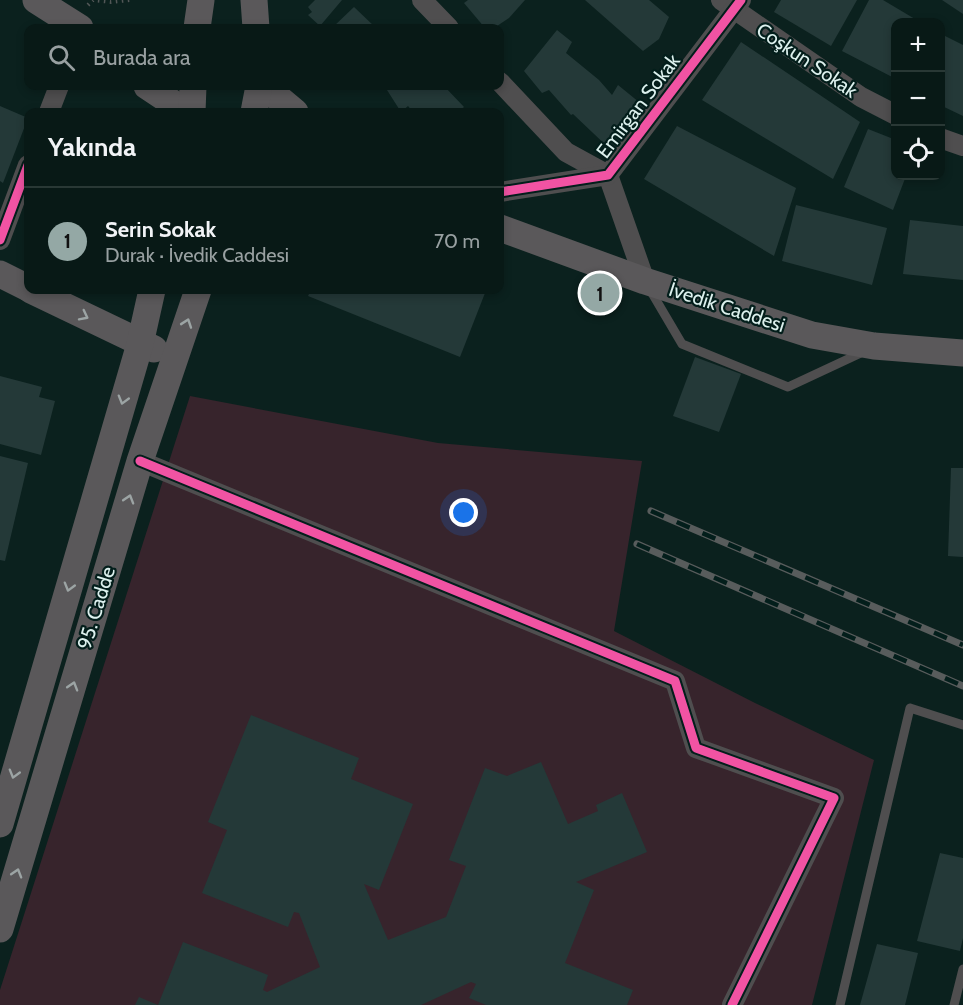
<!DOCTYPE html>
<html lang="tr">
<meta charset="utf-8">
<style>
:root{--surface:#081916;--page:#11221f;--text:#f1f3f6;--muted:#98a0a1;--line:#293835;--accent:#94a8a5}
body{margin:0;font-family:Cabin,sans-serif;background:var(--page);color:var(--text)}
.controls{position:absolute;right:18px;top:18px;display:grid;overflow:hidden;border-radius:12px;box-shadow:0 3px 9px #0003}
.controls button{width:54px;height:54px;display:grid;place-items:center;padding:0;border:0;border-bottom:2px solid var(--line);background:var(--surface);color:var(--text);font:30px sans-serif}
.you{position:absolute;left:464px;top:513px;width:21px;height:21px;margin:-15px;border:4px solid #fff;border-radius:50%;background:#1a73e8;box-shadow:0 0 0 9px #1a73e833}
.badge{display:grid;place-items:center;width:39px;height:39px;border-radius:50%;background:var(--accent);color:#111;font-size:20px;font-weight:700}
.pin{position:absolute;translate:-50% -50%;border:3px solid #fff;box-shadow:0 2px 6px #0006}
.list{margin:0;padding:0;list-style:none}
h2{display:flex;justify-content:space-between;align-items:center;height:78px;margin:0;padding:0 24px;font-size:26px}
h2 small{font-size:20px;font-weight:400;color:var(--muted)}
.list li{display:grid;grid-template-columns:39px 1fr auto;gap:18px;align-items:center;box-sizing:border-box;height:108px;padding:0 24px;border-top:2px solid var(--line)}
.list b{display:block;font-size:22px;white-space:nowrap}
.list p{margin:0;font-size:20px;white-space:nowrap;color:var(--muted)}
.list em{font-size:20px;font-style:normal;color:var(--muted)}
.icon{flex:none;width:33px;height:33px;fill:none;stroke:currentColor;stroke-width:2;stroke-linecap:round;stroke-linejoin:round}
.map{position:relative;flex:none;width:963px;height:1005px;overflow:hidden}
.search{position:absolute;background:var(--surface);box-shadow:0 3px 9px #0003;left:24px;top:24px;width:480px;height:66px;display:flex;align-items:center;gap:15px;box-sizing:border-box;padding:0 21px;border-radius:12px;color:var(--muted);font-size:22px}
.panel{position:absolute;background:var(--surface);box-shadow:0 3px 9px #0003;left:24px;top:108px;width:480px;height:186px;border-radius:12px}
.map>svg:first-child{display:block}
.green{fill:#37242c}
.building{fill:#243938}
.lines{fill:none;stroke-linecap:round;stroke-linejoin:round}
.path{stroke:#525757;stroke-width:4;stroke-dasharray:1.5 4.5;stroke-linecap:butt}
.lane{stroke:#4f4e4f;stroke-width:9}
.street{stroke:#4f4e4f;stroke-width:20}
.secondary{stroke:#5a585a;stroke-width:27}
.rail-casing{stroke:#585c5c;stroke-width:7}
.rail{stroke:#031e1b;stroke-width:4.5;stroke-dasharray:14;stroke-linecap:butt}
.cycleway-casing{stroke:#031e1b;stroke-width:13}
.cycleway{stroke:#f153a3;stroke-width:9}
.oneway{stroke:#9ca4a4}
.labels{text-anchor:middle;stroke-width:4.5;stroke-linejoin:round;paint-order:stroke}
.street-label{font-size:20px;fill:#ddf1ee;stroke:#031e1b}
</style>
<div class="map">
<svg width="963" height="1005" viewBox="0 0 963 1005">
<rect width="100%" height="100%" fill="#0b211e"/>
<path class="green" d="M190 396 438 443 642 461 614 631 755 703 874 760 812 1005H0V990Z"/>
<g class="building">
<path d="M315 0H342L320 26 308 15 312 12 308 7Z"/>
<path d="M468 0H525L509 18 494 28H485L464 3Z"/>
<path d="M585 0H649L669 17 659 39 643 51Z"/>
<path d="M781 0H857L831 46 774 12Z"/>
<path d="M869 0H883L920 22H896V79L842 51Z"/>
<path d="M942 0H963V14Z"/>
<path d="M354 7 376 28H332Z"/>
<path d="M557 30 572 42 566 53 599 80 612 95 618 85 645 107 630 132 612 151 573 114 571 115 549 90 542 93 524 71Z"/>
<path d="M945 36 963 45V116L940 105V48Z"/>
<path d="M741 42 860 122 833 179 702 100Z"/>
<path d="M392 86H444L464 107 458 112H413L408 106 401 112 387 90Z"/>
<path d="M0 106 28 118 3 183 0 181Z"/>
<path d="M677 126 796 188 774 256 644 179Z"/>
<path d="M868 129 896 140V176H906L893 210 844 187Z"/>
<path d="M796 205 887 228 872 285 782 261Z"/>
<path d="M910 220 963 226V280L903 274Z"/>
<path d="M311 290H476L485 293 460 357 308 296Z"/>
<path d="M695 357 741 374 719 432 673 416Z"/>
<path d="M0 376 42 387 39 397 55 401 41 455 0 444Z"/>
<path d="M0 456 28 463 5 561 0 560Z"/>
<path d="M951 468H963V557L948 556Z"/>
<path d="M251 715 359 758 351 779 413 804 379 890 364 884 388 940 446 917 466 866 449 860 485 768 507 776 541 762 568 824 598 811 596 805 622 793 647 852 576 882 594 890 565 963 633 990 627 1005H486L469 998 476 984 471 982 421 1005H135L139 997 158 1005 183 942 268 975 263 990 267 992 320 967 299 913 294 912 288 927 202 893 227 830 208 822Z"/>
<path d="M940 853 963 858V938L960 951 917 941Z"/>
<path d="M877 944 918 953 905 1005H860Z"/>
</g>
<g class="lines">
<path class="path" d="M88 5 93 0 111 2 130 0"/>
<g class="lane">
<path d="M649 288 682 344 788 387 863 352"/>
<path d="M840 1005 910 708 963 725"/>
<path d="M954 1005 963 969"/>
</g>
<g class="street">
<path d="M422 0 449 28"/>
<path d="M721 0 861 97 896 115"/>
<path d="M500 82 566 152 608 175 645 281"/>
<path d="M49 112 59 86"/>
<path d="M940 138 963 146"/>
<path d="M500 192 608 175 741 0"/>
<path d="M0 240 28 165"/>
<path d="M140 461 675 681 696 748 834 798 732 1005"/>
</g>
<g class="secondary">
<path d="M36 0 80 28"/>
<path d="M254 0 256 28"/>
<path d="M197 28 201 0"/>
<path d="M147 86 186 112"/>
<path d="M264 86 295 112"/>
<path d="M192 112 193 86"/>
<path d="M254 112 259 86"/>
<path d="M500 228 645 281 812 335 874 346 963 353"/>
<path d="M0 274 28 288"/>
<path d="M31 290 154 349"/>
<path d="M0 824 140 344 152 290"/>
<path d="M0 929 140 461 198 290"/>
</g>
<defs>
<g id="rail">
<path d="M651 511 963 645"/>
<path d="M637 544 963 686"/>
</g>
</defs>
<use href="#rail" class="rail-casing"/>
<use href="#rail" class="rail"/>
<defs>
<g id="cycleway">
<path d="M500 192 608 175 741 0"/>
<path d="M0 240 28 165"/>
<path d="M140 461 675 681 696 748 834 798 732 1005"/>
</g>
</defs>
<use href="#cycleway" class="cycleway-casing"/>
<use href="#cycleway" class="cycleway"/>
</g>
<defs><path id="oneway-chevron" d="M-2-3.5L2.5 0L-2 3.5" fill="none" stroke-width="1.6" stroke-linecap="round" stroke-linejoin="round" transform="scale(1.5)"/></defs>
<g class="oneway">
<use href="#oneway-chevron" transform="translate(84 316) rotate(27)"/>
<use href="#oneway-chevron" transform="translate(187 323) rotate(-71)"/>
<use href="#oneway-chevron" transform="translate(123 400) rotate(106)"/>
<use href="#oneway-chevron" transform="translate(129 499) rotate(-73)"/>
<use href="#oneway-chevron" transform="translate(69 587) rotate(106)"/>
<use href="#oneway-chevron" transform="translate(73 686) rotate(-73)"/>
<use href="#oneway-chevron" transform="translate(14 774) rotate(106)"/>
<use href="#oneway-chevron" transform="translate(17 873) rotate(-73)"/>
</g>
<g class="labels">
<g class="street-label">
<text transform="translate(807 60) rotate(34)" y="7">Coşkun Sokak</text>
<text transform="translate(638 106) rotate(-53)" y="7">Emirgan Sokak</text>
<text transform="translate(727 307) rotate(18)" y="7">İvedik Caddesi</text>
<text transform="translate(96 608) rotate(-73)" y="7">95. Cadde</text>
</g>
</g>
</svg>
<div class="controls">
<button>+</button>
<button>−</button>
<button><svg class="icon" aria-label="locate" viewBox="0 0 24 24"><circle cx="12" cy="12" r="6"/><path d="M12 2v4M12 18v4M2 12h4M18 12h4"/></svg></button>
</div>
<div class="you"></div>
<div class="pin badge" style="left:600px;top:293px">1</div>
<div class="search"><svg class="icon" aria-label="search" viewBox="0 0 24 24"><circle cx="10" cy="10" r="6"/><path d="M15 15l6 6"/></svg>Burada ara</div>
<section class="panel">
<h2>Yakında<small></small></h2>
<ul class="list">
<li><span class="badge">1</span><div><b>Serin Sokak</b><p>Durak · İvedik Caddesi</p></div><em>70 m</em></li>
</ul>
</section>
</div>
